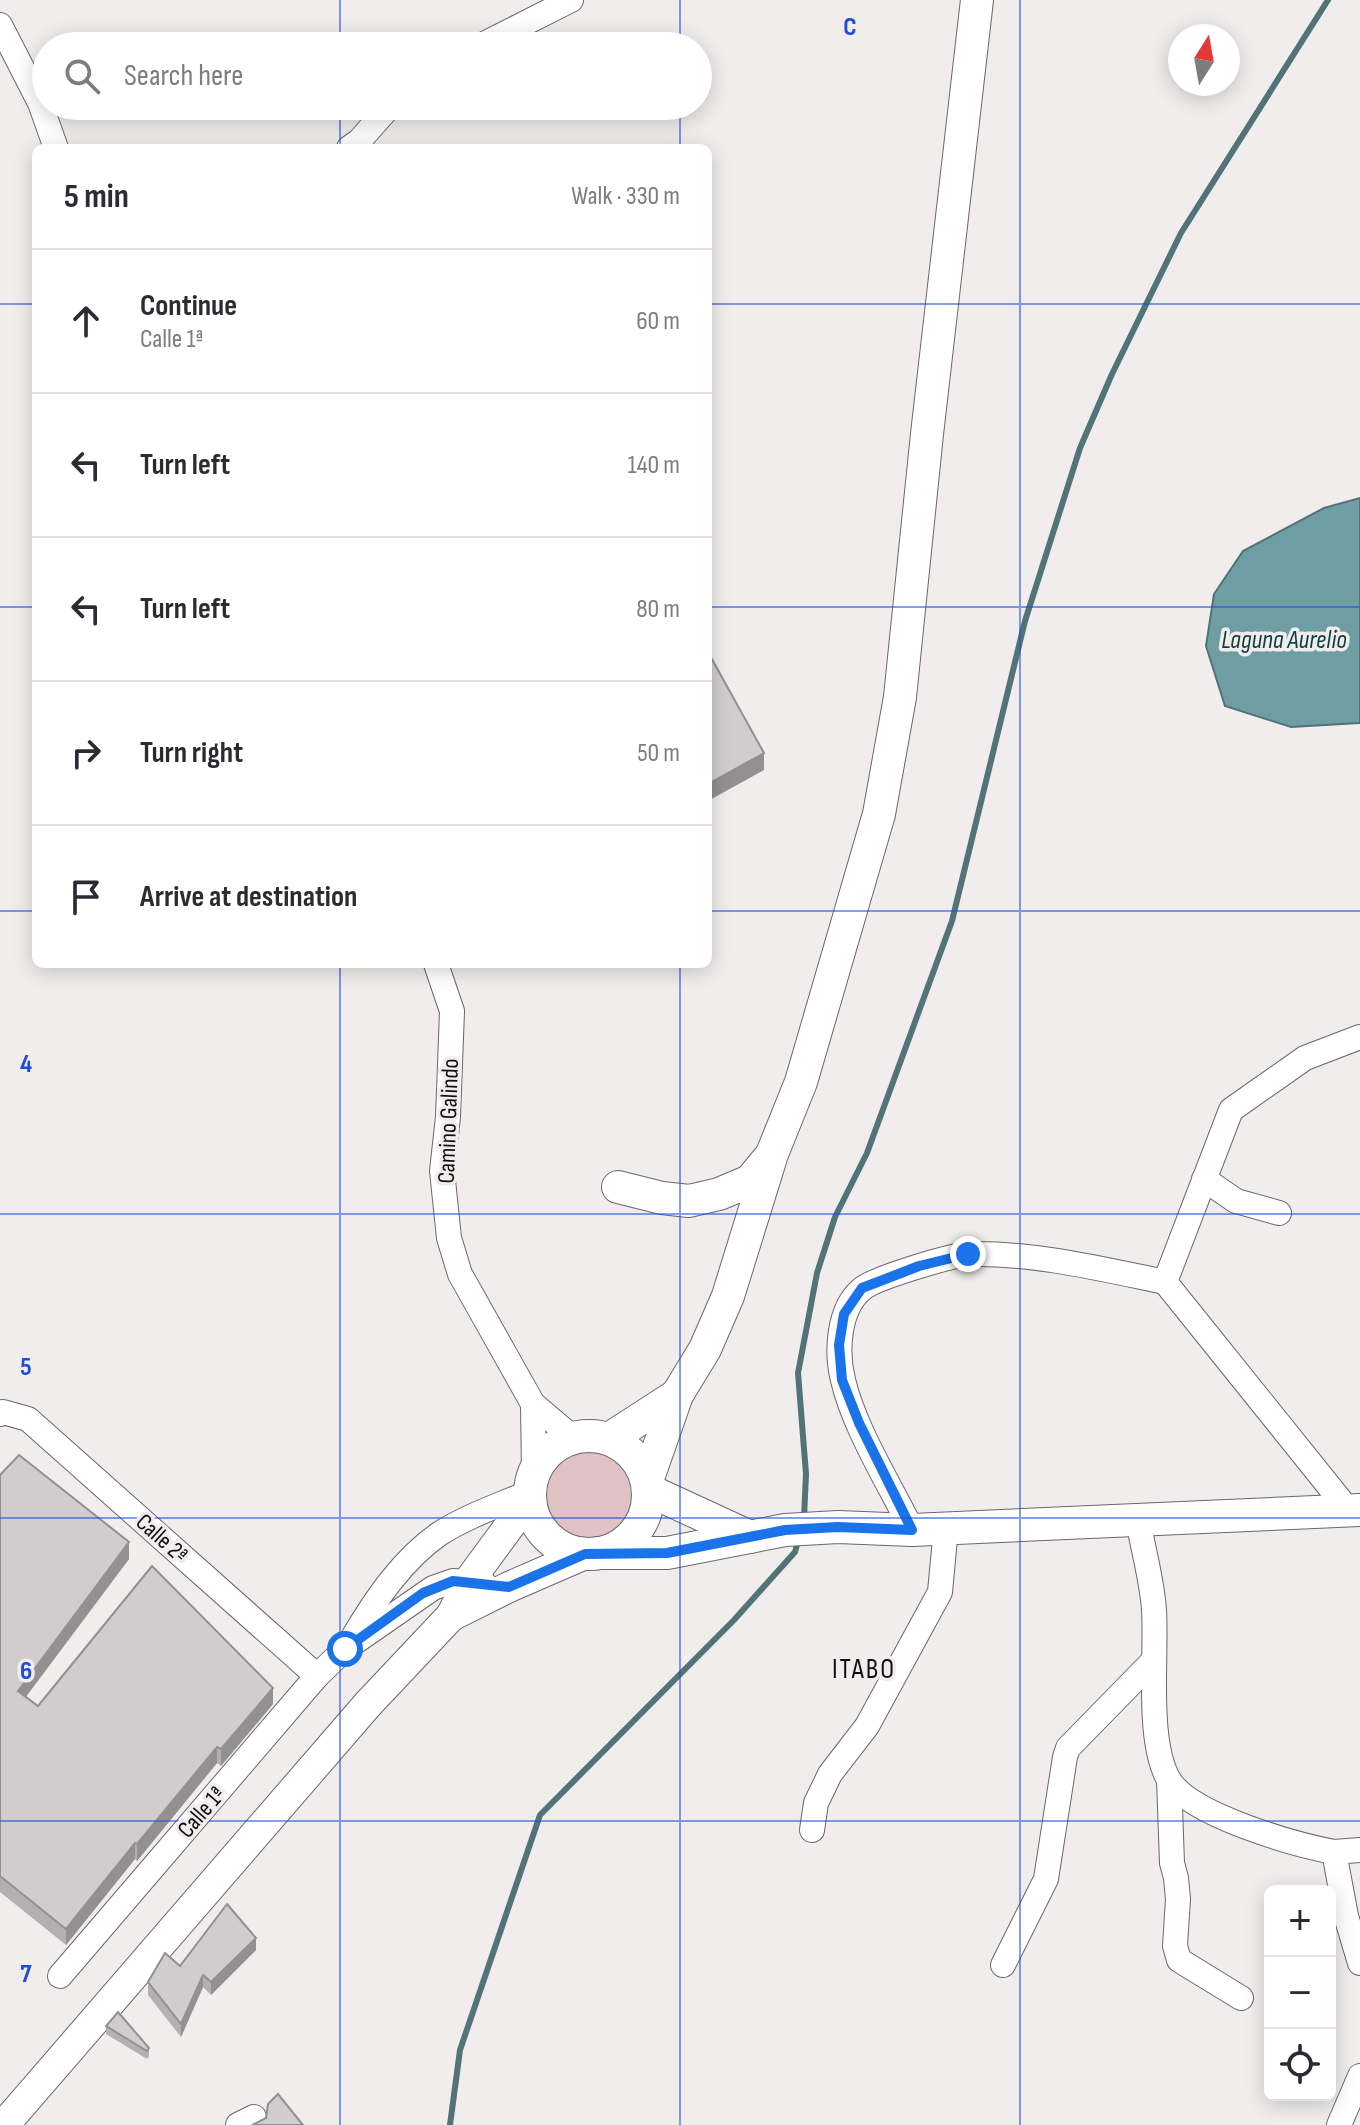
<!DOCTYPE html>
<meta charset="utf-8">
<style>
:root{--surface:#fff;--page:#f7f7f7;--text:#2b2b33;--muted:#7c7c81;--line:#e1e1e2}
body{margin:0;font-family:"Sofia Sans Condensed",sans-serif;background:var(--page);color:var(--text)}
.controls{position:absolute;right:24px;bottom:24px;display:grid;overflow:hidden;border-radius:12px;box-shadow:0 4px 20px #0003}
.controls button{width:72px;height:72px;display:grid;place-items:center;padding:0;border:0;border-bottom:2px solid var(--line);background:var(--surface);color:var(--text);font:40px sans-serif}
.compass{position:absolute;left:1168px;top:24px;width:72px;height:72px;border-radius:50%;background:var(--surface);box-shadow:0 4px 20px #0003;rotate:11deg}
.stop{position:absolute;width:24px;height:24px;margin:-18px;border:6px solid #1a73e8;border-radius:50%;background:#fff}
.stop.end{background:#1a73e8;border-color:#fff;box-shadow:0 2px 8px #0008}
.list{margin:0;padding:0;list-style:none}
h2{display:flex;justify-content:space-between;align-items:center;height:104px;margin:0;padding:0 32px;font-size:34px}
h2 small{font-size:26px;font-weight:400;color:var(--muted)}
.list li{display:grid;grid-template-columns:52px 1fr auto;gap:24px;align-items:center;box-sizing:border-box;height:144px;padding:0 32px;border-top:2px solid var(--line)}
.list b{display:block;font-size:30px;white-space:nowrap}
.list p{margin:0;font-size:26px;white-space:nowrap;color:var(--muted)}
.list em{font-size:26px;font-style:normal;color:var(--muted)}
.icon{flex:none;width:44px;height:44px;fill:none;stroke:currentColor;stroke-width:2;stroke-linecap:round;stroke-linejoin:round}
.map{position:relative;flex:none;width:1360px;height:2125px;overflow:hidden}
.search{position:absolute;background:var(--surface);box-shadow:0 4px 20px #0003;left:32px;top:32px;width:680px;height:88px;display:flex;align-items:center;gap:20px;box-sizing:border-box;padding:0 28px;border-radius:44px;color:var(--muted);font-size:30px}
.panel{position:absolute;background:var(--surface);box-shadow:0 4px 20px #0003;left:32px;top:144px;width:680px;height:824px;border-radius:12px}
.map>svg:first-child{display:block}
.green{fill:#e0c1c4}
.water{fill:#6e9ea4;stroke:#527377;stroke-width:2}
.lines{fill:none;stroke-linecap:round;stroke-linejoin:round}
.stream{stroke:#527377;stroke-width:6}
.minor-casing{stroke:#6b6768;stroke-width:26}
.tertiary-casing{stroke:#6b6768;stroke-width:32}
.secondary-casing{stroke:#6b6768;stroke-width:34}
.minor{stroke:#fff;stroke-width:24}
.tertiary{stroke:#fff;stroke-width:30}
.secondary{stroke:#fff;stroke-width:32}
.wall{fill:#b4b0b1}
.shaded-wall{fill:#929090}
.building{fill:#d1cdce;stroke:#929090;stroke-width:2}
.route{stroke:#1a73e8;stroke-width:10}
.grid{fill:none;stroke:#1d4ed8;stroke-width:2;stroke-opacity:0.55}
.labels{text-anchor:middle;stroke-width:7;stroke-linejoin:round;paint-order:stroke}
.street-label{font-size:24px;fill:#100f0f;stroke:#f1eded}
.water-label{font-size:26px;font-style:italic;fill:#0f3e43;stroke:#f1eded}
.quarter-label{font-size:28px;letter-spacing:2px;fill:#100f0f;stroke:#f1eded}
.grid-label{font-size:26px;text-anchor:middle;font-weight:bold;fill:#1d4ed8;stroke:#f1eded;stroke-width:7;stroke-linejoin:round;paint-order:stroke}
</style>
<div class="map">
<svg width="1360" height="2125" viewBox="0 0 1360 2125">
<rect width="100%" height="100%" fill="#f1eded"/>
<circle class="green" cx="589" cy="1495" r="51"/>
<path class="water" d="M1360 498V723L1291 727 1225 706 1206 646 1214 594 1243 551 1324 508Z"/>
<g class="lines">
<g class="stream">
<path d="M804 1518 806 1474 798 1373 817 1273 835 1217 867 1153 952 921 1025 621 1080 448 1112 374 1181 233 1328 0"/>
<path d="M450 2125 460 2050 540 1815 734 1620 795 1552 798 1541"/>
</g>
<defs>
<g id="minor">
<path d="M0 25 40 103 56 148"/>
<path d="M480 46 571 0"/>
<path d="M349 148 359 141 390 106"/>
<path d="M436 964 452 1011 448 1117 442 1171 449 1238 460 1274 533 1404 573 1438"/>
<path d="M1204 1179 1236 1201 1279 1213"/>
<path d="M1165 1282 1231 1110 1305 1058 1360 1037"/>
<path d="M533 1404 534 1473"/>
<path d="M0 1414 3 1412 28 1419 317 1676"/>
<path d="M1138 1520C1143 1549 1152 1580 1154 1610 1157 1655 1146 1741 1169 1780 1190 1815 1293 1844 1334 1852L1346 1916 1360 1963"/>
<path d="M912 1530C890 1485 854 1428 843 1380 836 1352 838 1309 862 1289 875 1278 954 1254 972 1254 1036 1253 1102 1269 1165 1282L1349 1511"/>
<path d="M352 1639C375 1600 402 1560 439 1534 467 1516 500 1505 530 1492"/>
<path d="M1169 1780 1172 1863 1176 1878 1178 1899 1175 1946 1179 1960 1241 1998"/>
<path d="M812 1830 816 1803 830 1774 867 1726 940 1592 946 1528"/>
<path d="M1334 1852 1360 1850"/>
<path d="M1003 1965 1046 1879 1065 1757 1068 1748 1154 1660"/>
<path d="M60 1976 317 1676 345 1649 433 1588 453 1581 484 1583"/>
<path d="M238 2125 254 2117"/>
<path d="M1339 2125 1360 2076"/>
</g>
<g id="tertiary">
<path d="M451 1616 509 1587 585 1554"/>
<path d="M4 2125 368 1704 451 1616 469 1581 519 1513 531 1502"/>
</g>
<g id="secondary">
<path d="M618 1187 662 1198 689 1201 719 1194 750 1181 770 1157"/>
<circle cx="589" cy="1495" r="59"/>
<path d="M609 1439 677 1395"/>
<path d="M647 1481 677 1395 705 1349 728 1296 772 1154 801 1082 879 814 900 697 927 434 977 0"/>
<path d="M648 1490 750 1537"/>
<path d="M600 1553H667L785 1530 838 1527 912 1530 1360 1510"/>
</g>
</defs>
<use href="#minor" class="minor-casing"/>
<use href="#tertiary" class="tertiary-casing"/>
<use href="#secondary" class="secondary-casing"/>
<use href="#minor" class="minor"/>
<use href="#tertiary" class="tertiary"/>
<use href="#secondary" class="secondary"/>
</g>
<g class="wall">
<path d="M0 1475 129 1559 26 1697 38 1706 273 1704 221 1766 217 1763 137 1861 135 1859 66 1945 0 1892Z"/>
<path d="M256 1950 211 1995 203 1987 181 2037 148 1995V1982L180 1966Z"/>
<path d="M106 2026 149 2048V2056L147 2059 106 2034Z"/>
</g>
<g class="shaded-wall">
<path d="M764 753V770L708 801V784Z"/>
<path d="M129 1542V1559L18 1707V1691Z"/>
<path d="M273 1688V1704L221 1766V1749Z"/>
<path d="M217 1747V1763L137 1861V1844Z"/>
<path d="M135 1843V1859L66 1945V1929Z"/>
<path d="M256 1938V1950L211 1995V1982Z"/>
<path d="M203 1975V1987L181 2037V2024Z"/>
</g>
<g class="building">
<path d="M708 652 764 753 708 784Z"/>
<path d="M19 1455 129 1542 18 1691 38 1706 152 1566 273 1688 221 1749 217 1747 137 1844 135 1843 66 1929 0 1876V1475Z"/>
<path d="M227 1904 256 1938 211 1982 203 1975 181 2024 148 1982 165 1953 180 1966Z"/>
<path d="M118 2012 149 2048 147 2051 106 2026Z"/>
<path d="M278 2094 303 2125H252L266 2118 268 2104Z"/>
</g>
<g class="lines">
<path class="route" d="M345 1649 423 1593 453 1581 509 1587 585 1554 667 1553 785 1530 838 1527 912 1530 859 1423 842 1380 839 1345 844 1314 862 1288 919 1266 968 1254"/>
</g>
<path class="grid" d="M340 0V46M680 0V46M1020 0V2125M340 106V148M680 106V148M0 304H36M708 304H1360M0 607H36M708 607H1360M0 911H36M708 911H1360M340 964V2125M680 964V2125M0 1214H1360M0 1518H1360M0 1821H1360"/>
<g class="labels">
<g class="street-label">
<text transform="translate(448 1121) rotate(-88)" y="8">Camino Galindo</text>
<text transform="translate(162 1538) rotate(42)" y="8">Calle 2ª</text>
<text transform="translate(201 1812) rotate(-49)" y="8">Calle 1ª</text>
</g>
<g class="water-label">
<text x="1284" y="648">Laguna Aurelio</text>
</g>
<g class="quarter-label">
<text x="864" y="1678">ITABO</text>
</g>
</g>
<g class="grid-label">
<text x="850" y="35">C</text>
<text x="26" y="1072">4</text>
<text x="26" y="1375">5</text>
<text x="26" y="1679">6</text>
<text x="26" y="1982">7</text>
</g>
</svg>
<div class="controls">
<button>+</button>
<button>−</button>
<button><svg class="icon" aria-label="locate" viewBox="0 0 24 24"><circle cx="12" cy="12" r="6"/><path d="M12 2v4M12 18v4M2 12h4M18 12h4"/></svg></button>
</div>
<svg class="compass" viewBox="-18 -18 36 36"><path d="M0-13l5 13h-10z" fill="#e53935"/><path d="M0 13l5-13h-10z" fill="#7c7c81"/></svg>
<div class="stop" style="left:345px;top:1649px"></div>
<div class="stop end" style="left:968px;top:1254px"></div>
<div class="search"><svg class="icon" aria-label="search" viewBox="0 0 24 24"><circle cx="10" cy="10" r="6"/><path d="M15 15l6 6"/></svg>Search here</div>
<section class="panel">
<h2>5 min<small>Walk · 330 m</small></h2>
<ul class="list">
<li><svg class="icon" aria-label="ahead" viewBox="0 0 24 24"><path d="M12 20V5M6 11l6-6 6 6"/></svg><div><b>Continue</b><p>Calle 1ª</p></div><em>60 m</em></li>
<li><svg class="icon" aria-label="left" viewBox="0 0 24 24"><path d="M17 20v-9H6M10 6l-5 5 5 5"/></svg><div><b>Turn left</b></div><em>140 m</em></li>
<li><svg class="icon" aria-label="left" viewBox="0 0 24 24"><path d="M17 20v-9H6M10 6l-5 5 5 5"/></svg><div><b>Turn left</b></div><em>80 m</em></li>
<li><svg class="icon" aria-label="right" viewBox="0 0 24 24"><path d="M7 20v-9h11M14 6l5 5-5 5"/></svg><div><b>Turn right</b></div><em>50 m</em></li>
<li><svg class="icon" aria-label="arrive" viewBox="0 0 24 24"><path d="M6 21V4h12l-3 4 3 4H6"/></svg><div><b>Arrive at destination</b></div></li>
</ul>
</section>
</div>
